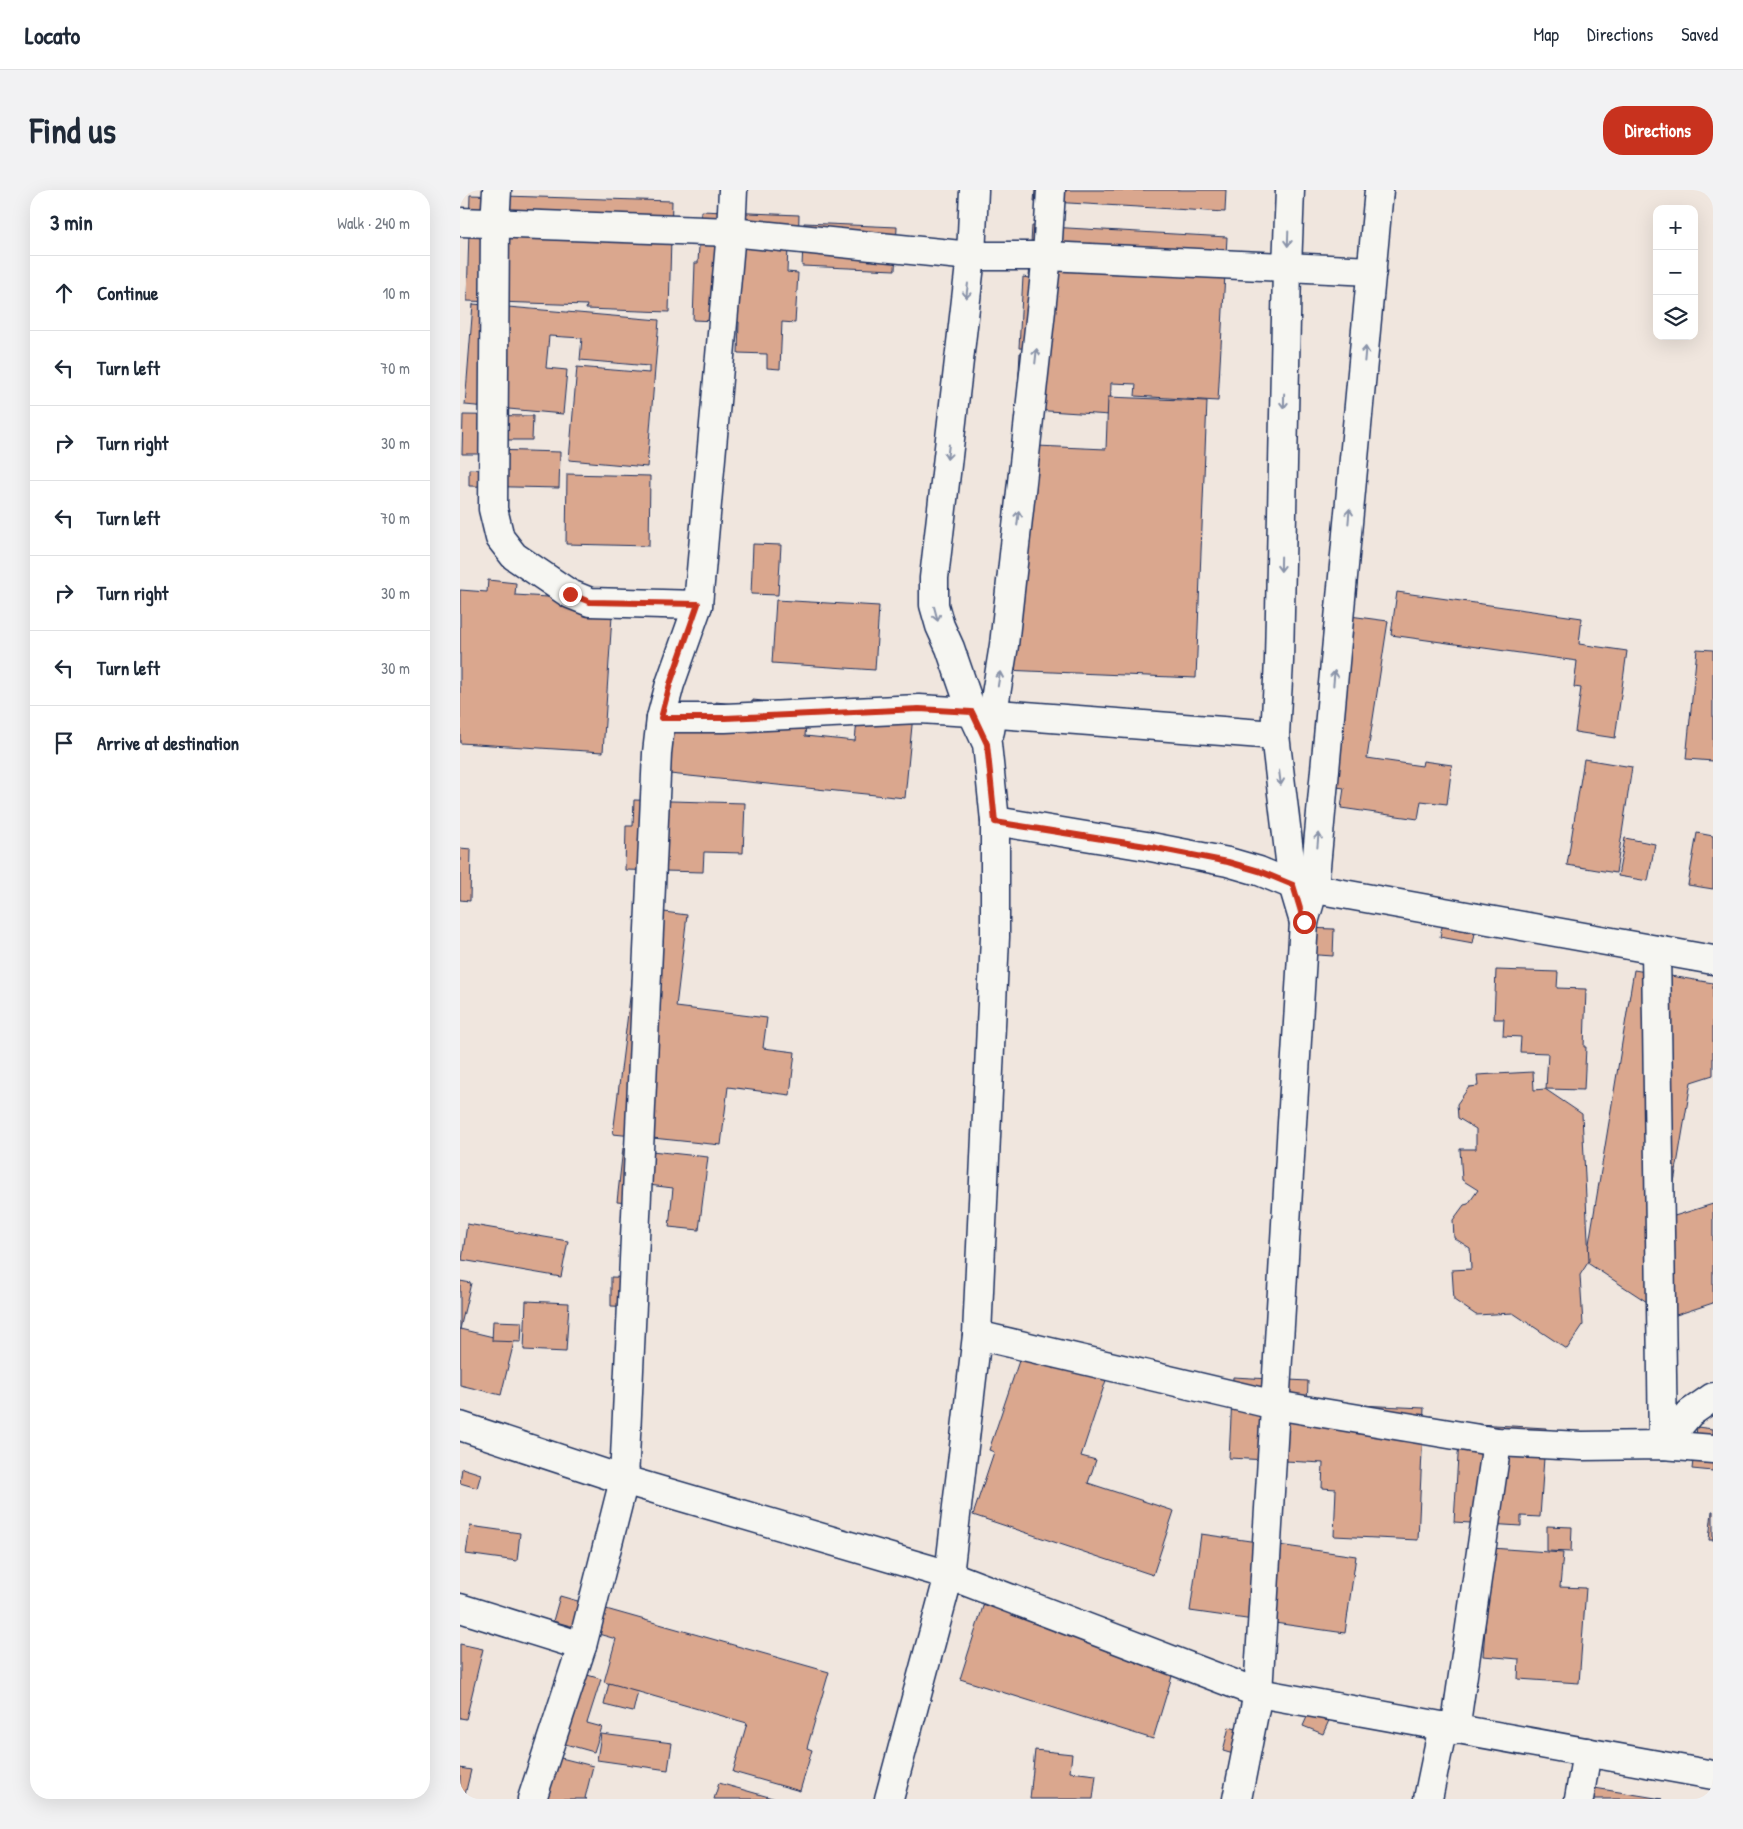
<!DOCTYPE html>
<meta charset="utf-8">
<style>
:root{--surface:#fff;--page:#f2f2f3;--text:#1f2937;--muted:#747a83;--line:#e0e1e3;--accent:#c8321e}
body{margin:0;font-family:"Patrick Hand",sans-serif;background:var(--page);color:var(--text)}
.controls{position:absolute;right:15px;top:15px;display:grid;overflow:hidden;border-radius:10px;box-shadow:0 5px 20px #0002}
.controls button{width:45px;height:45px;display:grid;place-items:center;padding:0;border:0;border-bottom:1px solid var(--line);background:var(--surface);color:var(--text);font:25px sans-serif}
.stop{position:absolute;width:15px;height:15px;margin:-11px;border:4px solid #c8321e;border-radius:50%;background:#fff}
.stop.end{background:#c8321e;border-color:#fff;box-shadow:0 1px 5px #0008}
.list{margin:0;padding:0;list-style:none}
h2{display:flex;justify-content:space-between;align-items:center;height:65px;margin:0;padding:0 20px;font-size:21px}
h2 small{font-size:16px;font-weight:400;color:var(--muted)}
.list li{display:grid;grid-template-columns:32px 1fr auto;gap:15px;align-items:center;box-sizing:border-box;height:75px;padding:0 20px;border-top:1px solid var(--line)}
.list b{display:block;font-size:19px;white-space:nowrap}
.list em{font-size:16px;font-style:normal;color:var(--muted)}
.icon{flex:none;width:28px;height:28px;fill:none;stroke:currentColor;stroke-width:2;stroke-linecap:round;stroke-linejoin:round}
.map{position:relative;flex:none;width:1253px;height:1609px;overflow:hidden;border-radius:20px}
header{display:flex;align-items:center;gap:30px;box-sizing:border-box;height:70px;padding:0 25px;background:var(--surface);border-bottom:1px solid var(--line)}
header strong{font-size:24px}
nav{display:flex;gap:28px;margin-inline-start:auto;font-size:18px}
.intro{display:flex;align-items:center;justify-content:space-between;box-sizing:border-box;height:120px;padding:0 30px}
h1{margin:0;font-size:35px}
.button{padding:12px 22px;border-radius:20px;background:var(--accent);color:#fff;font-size:18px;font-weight:700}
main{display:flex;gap:30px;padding:0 30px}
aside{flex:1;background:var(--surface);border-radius:20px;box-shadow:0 5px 20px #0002}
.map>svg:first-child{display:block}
.building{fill:#daa78e;stroke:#1b2f5e}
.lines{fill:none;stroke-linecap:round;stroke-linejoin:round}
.street-casing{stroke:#1b2f5e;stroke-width:31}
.street{stroke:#f6f6f2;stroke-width:28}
.oneway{stroke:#8892a8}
.route{stroke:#c8321e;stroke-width:6}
</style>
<header>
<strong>Locato</strong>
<nav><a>Map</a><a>Directions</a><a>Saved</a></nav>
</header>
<div class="intro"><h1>Find us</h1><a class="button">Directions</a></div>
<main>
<aside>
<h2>3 min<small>Walk · 240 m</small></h2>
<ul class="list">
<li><svg class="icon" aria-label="ahead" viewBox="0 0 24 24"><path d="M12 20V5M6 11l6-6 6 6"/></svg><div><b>Continue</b></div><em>10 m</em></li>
<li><svg class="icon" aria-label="left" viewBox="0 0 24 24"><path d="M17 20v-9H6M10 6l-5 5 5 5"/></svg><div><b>Turn left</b></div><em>70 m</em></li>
<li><svg class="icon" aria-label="right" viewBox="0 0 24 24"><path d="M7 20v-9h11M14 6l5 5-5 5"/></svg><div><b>Turn right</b></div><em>30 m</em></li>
<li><svg class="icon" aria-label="left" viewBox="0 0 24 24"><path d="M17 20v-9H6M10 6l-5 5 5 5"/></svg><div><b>Turn left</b></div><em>70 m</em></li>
<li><svg class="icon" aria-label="right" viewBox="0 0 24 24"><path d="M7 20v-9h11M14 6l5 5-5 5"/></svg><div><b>Turn right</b></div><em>30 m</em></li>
<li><svg class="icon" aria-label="left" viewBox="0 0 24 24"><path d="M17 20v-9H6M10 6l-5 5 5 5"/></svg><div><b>Turn left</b></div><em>30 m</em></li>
<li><svg class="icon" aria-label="arrive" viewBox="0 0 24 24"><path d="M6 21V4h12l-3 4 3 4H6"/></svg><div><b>Arrive at destination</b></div></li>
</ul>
</aside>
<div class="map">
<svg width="1253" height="1609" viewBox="0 0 1253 1609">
<rect width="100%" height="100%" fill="#f0e6de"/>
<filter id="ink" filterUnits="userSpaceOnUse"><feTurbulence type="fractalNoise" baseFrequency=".02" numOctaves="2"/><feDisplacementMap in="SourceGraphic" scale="10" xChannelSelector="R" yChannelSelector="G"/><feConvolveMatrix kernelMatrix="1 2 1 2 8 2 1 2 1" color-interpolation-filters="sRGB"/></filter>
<g filter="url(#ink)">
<g class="building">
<path d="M575 0H766L765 22 574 11Z"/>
<path d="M10 5 212 11 209 122 126 119 127 115 7 111Z"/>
<path d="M241 21 339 25 338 57 328 56 327 82 338 83 335 133 322 132 320 179 307 178V164L278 163 279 132 233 130 235 73H238Z"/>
<path d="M344 33 437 37 435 80 342 76Z"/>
<path d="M572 36 767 47 758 211 675 206 676 194 651 193 650 225 557 219 560 163 579 165V159L559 158 563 87 569 88Z"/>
<path d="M13 114 199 130 187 277 109 270 117 177 189 183V176L120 170 122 148 89 146 86 178 107 180 103 224 5 215Z"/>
<path d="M648 207 747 211 736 488 544 480 553 255 646 259Z"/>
<path d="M3 225 73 226 72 250H30V264H2Z"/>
<path d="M32 260 100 262 99 298 9 296V279L32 280Z"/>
<path d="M107 284 190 286 189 356 106 354Z"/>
<path d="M293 354 321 355 318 405 291 404Z"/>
<path d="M28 390 56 393 55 405 153 411 143 562 0 553V400L27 402Z"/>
<path d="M937 402 1122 428 1119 454 1167 461 1155 548 1115 542 1121 498 1114 497 1117 471 931 445Z"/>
<path d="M316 410 419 416 415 480 312 473Z"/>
<path d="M882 425 928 431 907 568 962 576 963 571 992 575 987 614 961 611 958 629 881 618 884 598 857 594Z"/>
<path d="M1237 459 1253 460V571L1226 569Z"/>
<path d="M293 510 370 518 346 534 345 546 395 551 398 520 453 525 445 608 190 582 196 523 255 528 256 512 292 516Z"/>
<path d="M1124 569 1172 577 1156 683 1107 675Z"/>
<path d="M174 610 285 613 283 663 244 662 243 682 165 680 166 636H173Z"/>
<path d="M1237 643 1253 646V699L1228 695Z"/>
<path d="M1165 648 1195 654 1188 691 1158 686Z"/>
<path d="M0 658 11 659 10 711 0 710Z"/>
<path d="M181 719 227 725 216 817 307 828 303 858 335 862 330 905 268 897 261 955 153 944Z"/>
<path d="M983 732 1016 738 1013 753 980 747Z"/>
<path d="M845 738 874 739 873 766 844 764Z"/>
<path d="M1036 780 1098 782 1097 798 1126 799 1124 857H1126L1124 900 1086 899 1088 863 1060 862 1061 847 1043 846 1044 829H1034Z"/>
<path d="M1174 780 1253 793V885L1231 892 1208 1028 1253 1014V1113L1210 1127 1126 1072Z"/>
<path d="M1073 882 1074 900 1085 899 1122 924 1129 1071 1120 1085 1123 1135 1107 1159 1053 1123 1016 1125 994 1110 992 1080 1011 1079 1010 1058 994 1048 993 1030 1004 1015 1008 1014 1018 1000 1002 990 1000 959H1016V939L998 928 997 914 1009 897 1018 896 1017 885Z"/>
<path d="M163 958 248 967 239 1040 209 1037 213 998 180 994 178 1014 157 1012Z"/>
<path d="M7 1034 108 1051 101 1087 2 1070Z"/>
<path d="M151 1087 181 1088 180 1117 151 1116Z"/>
<path d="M0 1091 11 1093 0 1139 54 1152 41 1205 0 1195Z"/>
<path d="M66 1111 109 1113 106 1162 64 1160Z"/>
<path d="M33 1131 62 1132 61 1152 32 1151Z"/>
<path d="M566 1150 650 1178 621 1266 636 1270 628 1293 714 1321 693 1385 513 1325 534 1262 529 1260Z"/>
<path d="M773 1187 848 1191 847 1219 876 1214 964 1218 958 1350 874 1346 876 1299 862 1298 863 1273 769 1268Z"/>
<path d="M1000 1233 1086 1238 1080 1327 1061 1326V1336L994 1332Z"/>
<path d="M1237 1237 1253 1239V1281L1232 1279Z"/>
<path d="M2 1278 21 1284 17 1298 0 1293Z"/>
<path d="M1252 1321H1253V1350H1249Z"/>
<path d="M10 1336 60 1343 57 1371 6 1364Z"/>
<path d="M1087 1336 1112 1337 1111 1362 1087 1361Z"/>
<path d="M741 1344 896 1366 885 1443 730 1421Z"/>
<path d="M1031 1358 1103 1363 1100 1397 1126 1398 1119 1493 1058 1489 1059 1469 1023 1466Z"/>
<path d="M100 1406 369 1482 347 1558 352 1560 340 1601 273 1582 287 1533 144 1492 156 1449 93 1431Z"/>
<path d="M525 1410 716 1473 693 1549 500 1489Z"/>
<path d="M0 1454 23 1459 6 1529 0 1528Z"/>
<path d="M100 1477 141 1489 127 1533 142 1537 134 1562 80 1547Z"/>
<path d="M149 1493 178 1501 173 1522 144 1515Z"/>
<path d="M854 1511 874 1519 863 1544 843 1536Z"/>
<path d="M769 1537 794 1544 787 1568 763 1561Z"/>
<path d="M141 1544 212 1553 208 1580 137 1570Z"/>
<path d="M575 1560 612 1564 610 1582 636 1585 633 1609H570Z"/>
<path d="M73 1561 133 1576 125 1608 127 1609H61Z"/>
<path d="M0 1578 11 1580 4 1609H0Z"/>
<path d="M259 1593 316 1609H254Z"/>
<path d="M1116 1595 1202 1609H1113Z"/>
</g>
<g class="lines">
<defs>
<g id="street">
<path d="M37 0 35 34 33 319 40 348 54 366 110 404 130 412 238 415"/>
<path d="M830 0 827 78 819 471 815 545 833 695 844 732"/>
<path d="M0 32 271 42 511 66H587L912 81"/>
<path d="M201 528H265L459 519 512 522 815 545"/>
<path d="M530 541 544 455 587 66 591 0"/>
<path d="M535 631 686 656 768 672 799 681 833 695 1253 770"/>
<path d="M1196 760 1203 1255"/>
<path d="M517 1145 815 1215 1037 1252 1122 1256 1203 1255 1253 1259"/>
<path d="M0 1236 164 1290 489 1385 798 1503 1253 1585"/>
<path d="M1203 1255 1230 1223 1253 1207"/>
<path d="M0 1418 122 1456"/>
<path d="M995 1540 1037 1252"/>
<path d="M72 1609 122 1456 164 1290 197 563 201 528 210 494 238 415 271 42 273 0"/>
<path d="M429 1609 489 1385 517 1145 535 747V631L527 554 512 522 490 458 480 436 474 415V388L511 66 514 0"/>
<path d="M777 1609 798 1503 844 732 854 698 919 0"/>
<path d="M968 1609 983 1536"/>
<path d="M1119 1609 1127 1562"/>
</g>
</defs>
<use href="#street" class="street-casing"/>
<use href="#street" class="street"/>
</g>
<defs><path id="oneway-shaft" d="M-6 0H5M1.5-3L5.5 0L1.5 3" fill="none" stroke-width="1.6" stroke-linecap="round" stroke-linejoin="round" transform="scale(1.25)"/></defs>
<g class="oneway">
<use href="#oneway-shaft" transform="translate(828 49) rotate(92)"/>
<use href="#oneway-shaft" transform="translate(507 101) rotate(97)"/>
<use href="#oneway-shaft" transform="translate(905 164) rotate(-85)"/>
<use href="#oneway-shaft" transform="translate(576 166) rotate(-84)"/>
<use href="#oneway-shaft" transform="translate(824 211) rotate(91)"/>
<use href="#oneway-shaft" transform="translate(488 262) rotate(97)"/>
<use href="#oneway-shaft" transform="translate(889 326) rotate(-85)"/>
<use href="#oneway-shaft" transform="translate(558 328) rotate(-84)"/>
<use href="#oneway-shaft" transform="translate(821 374) rotate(91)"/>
<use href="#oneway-shaft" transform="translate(476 424) rotate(75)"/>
<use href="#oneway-shaft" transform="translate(874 488) rotate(-85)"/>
<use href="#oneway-shaft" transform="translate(539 489) rotate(-81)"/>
<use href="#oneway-shaft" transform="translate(820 588) rotate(83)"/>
<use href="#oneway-shaft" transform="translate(858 650) rotate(-85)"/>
</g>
</g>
<g class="lines" filter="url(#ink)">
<path class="route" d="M110 404 130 412 238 414 210 494 201 528H265L459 519 512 522 527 554 535 632 686 656 768 672 799 681 833 695 844 732"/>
</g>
</svg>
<div class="controls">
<button>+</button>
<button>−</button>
<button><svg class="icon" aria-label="layers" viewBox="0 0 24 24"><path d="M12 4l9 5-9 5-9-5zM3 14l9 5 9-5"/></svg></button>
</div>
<div class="stop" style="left:844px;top:732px"></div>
<div class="stop end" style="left:110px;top:404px"></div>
</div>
</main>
